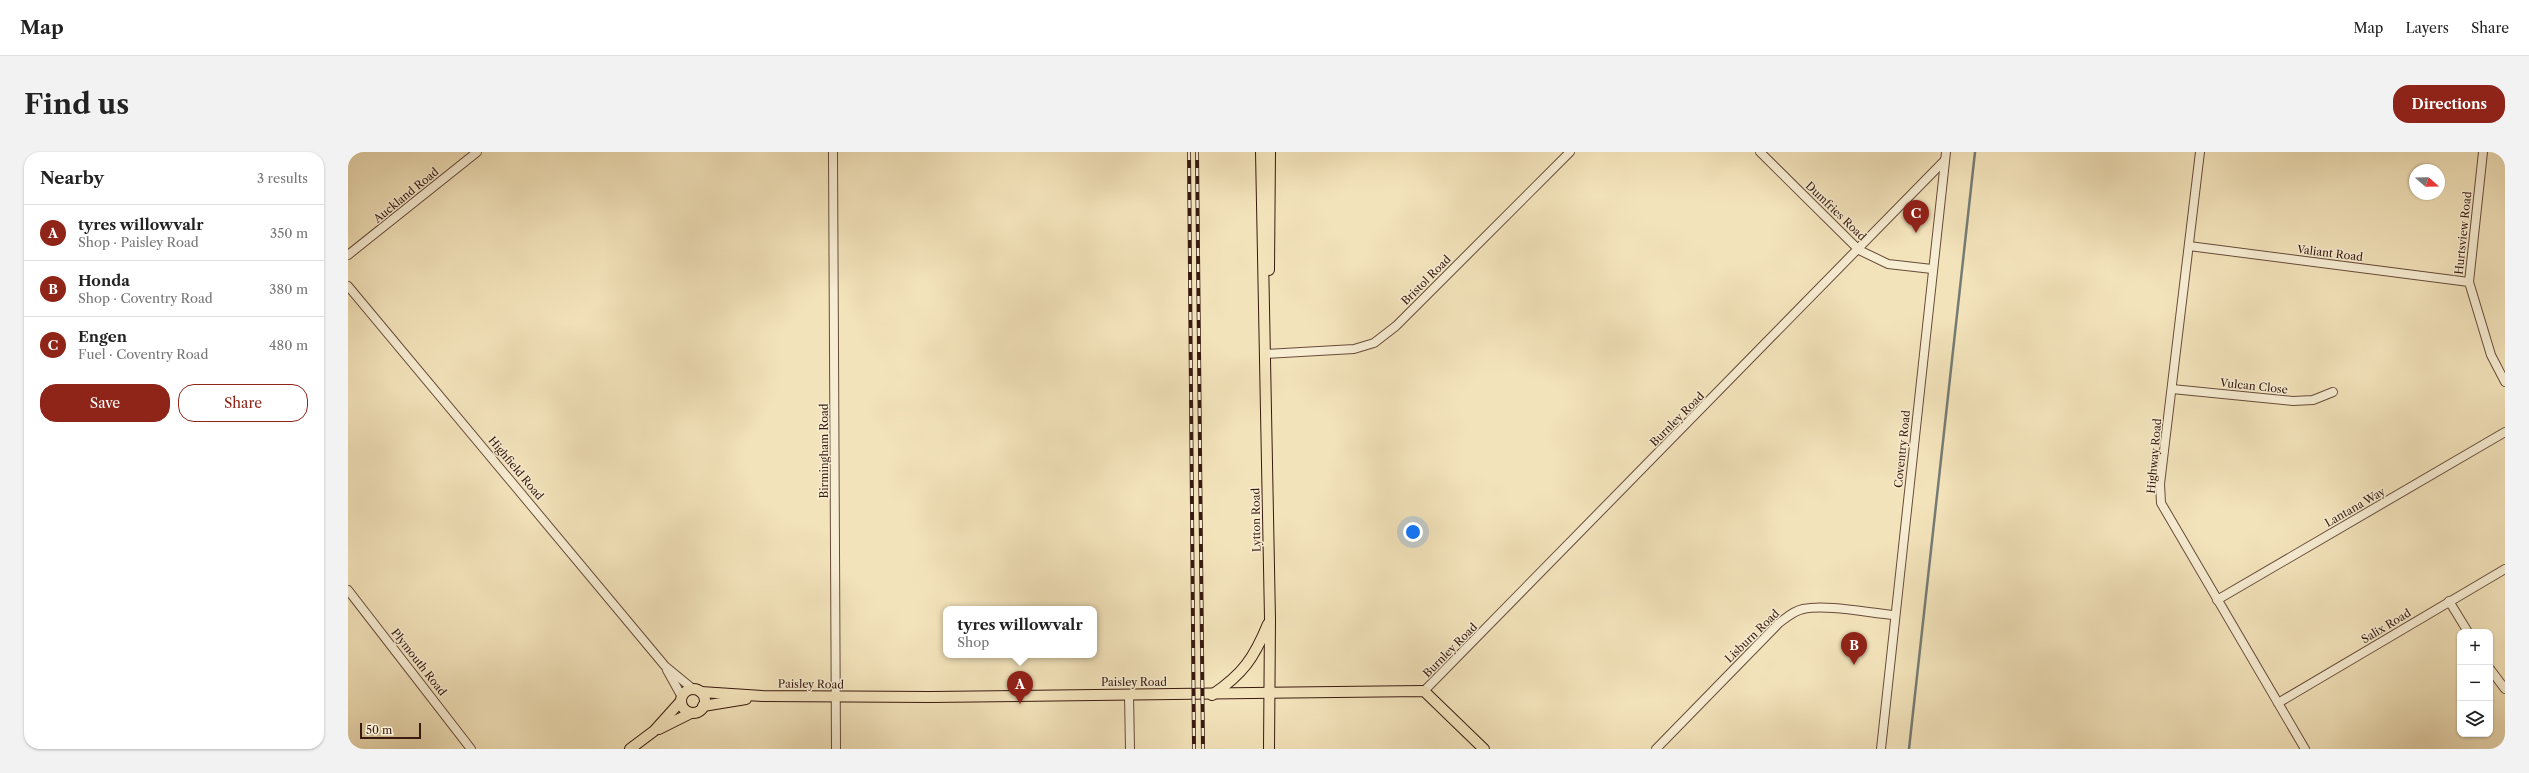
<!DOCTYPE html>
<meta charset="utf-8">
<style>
:root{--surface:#fff;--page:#f2f2f2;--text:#222;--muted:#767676;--line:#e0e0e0;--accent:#8f2418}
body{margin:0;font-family:"Libre Caslon Text",serif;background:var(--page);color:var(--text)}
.controls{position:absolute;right:12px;bottom:12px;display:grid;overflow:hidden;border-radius:8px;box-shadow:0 1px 3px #0004}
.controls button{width:36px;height:36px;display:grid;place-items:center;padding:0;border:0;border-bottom:1px solid var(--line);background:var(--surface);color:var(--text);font:20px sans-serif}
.compass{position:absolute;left:2061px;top:12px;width:36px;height:36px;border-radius:50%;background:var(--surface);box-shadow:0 1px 3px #0004;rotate:110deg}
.scale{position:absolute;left:12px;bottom:10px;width:61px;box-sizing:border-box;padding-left:4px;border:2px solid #381a0f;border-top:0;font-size:11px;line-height:14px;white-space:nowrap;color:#381a0f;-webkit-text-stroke:3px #f7edd3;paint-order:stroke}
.you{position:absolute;left:1065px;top:380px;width:14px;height:14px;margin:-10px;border:3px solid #fff;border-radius:50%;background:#1a73e8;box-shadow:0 0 0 6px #1a73e833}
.badge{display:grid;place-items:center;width:26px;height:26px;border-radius:50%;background:var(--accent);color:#fff;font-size:13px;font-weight:700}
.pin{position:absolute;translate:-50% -33px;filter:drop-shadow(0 1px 2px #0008)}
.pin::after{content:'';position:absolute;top:21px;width:14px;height:12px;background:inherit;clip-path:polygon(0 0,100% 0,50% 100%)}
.popup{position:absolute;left:595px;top:454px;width:154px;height:52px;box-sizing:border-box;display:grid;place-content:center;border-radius:8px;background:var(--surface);filter:drop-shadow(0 1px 3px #0005);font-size:13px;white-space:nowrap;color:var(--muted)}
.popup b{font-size:15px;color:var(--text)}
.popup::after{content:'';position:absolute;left:50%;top:100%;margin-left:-8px;border:8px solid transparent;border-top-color:var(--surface)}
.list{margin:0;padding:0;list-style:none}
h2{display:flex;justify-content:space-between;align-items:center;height:52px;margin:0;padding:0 16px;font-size:17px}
h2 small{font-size:13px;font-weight:400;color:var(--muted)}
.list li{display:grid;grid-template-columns:26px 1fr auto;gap:12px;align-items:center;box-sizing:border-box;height:56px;padding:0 16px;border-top:1px solid var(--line)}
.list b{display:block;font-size:15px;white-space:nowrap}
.list p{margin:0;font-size:13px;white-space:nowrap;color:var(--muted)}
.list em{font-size:13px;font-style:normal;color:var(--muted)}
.actions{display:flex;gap:8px;padding:12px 16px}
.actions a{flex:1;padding:9px 0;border:1px solid var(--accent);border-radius:16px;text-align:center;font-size:14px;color:var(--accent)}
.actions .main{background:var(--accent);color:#fff}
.icon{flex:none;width:22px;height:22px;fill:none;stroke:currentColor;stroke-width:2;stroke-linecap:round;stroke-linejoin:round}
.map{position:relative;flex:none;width:2157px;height:597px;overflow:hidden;border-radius:16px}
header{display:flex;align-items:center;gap:24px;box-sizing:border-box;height:56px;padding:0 20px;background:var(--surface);border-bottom:1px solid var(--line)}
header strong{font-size:19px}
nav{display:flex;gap:22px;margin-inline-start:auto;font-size:14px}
.intro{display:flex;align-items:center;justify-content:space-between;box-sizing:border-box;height:96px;padding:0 24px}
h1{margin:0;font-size:28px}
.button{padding:10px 18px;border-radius:16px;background:var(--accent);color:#fff;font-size:14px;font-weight:700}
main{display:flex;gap:24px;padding:0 24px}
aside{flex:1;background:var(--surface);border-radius:16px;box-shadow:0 1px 3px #0004}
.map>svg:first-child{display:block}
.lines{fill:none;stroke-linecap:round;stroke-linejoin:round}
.stream{stroke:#757c74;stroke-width:2.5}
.minor-casing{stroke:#674c3a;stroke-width:10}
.major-casing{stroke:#381a0f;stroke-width:12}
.minor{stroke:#f7edd3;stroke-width:8}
.major{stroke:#f3e3bb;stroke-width:10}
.rail-casing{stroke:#381a0f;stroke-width:4}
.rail{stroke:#f7edd3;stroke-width:2.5;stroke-dasharray:8;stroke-linecap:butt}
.labels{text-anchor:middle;stroke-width:3;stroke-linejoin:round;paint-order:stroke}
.street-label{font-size:11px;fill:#381a0f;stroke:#f7edd3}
</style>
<header>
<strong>Map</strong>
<nav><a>Map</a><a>Layers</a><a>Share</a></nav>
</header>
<div class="intro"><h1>Find us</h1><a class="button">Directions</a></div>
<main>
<aside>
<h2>Nearby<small>3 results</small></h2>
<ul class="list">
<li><span class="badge">A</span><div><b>tyres willowvalr</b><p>Shop · Paisley Road</p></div><em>350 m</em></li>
<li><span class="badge">B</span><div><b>Honda</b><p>Shop · Coventry Road</p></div><em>380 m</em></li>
<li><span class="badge">C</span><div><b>Engen</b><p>Fuel · Coventry Road</p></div><em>480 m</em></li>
</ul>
<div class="actions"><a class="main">Save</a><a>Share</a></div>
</aside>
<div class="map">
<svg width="2157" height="597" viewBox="0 0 2157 597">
<rect width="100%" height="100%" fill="#f3e3bb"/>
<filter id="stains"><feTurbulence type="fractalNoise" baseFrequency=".005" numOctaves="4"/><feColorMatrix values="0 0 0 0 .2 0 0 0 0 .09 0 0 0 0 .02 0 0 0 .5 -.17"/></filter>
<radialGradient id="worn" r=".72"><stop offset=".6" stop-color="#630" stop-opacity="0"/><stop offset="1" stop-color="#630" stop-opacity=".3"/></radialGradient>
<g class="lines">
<path class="stream" d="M1561 597 1627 0"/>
<defs>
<g id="minor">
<path d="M485 0 488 597"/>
<path d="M1412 0 1511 98 1540 112 1584 117"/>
<path d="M1852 0 1812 332 1813 351 1957 597"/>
<path d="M2135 0 2121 130 2143 203 2157 230"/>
<path d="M1841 94 2121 130"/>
<path d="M0 103 129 0"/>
<path d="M0 134 317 514 345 537"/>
<path d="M917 202 1006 197 1026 191 1048 174 1222 0"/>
<path d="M1824 237 1945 249 1965 248 1985 240"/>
<path d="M0 438 123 597"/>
<path d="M1869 448 2157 280"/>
<path d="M2101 449 2120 480"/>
<path d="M2142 517 2157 537"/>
<path d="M319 518 334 545"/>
<path d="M1076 539 1596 9"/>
<path d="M781 542 782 597"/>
<path d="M1930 551 2157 417"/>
<path d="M1308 597 1431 471C1438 466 1445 459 1455 457 1479 452 1521 461 1547 463"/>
<path d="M1533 597 1598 0"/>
</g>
<g id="major">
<path d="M913 0 922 467 921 597"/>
<path d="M921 118 922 0"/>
<circle cx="345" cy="549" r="12"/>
<path d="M353 540 414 544 583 545 1076 539 1136 597"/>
<path d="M864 543C895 522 906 506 920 472"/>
<path d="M355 554 398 547"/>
<path d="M311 577 343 561"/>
<path d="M282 597 306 579 333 549"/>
</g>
</defs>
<use href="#minor" class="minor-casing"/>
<use href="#major" class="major-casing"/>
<use href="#minor" class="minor"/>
<use href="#major" class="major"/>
<defs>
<g id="rail">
<path d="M841 0 846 597"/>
<path d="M849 0 855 597"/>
</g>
</defs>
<use href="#rail" class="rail-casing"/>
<use href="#rail" class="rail"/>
</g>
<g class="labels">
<g class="street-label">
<text transform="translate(58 43) rotate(-39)" y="4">Auckland Road</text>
<text transform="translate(1488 59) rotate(44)" y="4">Dumfries Road</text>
<text transform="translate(2115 81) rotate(-84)" y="4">Hurtsview Road</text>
<text transform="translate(1982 101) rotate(7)" y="4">Valiant Road</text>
<text transform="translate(1078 128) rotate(-45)" y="4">Bristol Road</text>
<text transform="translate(1906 234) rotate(6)" y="4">Vulcan Close</text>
<text transform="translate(1329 267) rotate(-45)" y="4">Burnley Road</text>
<text transform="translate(1554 297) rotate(-84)" y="4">Coventry Road</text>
<text transform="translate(476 299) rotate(-90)" y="4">Birmingham Road</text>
<text transform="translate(1806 304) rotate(-85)" y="4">Highway Road</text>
<text transform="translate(168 316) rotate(50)" y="4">Highfield Road</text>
<text transform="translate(2007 355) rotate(-30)" y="4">Lantana Way</text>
<text transform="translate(908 368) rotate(-91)" y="4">Lytton Road</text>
<text transform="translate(2038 474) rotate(-31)" y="4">Salix Road</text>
<text transform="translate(1404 484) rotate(-44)" y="4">Lisburn Road</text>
<text transform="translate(1102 498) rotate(-45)" y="4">Burnley Road</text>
<text transform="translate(71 510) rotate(52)" y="4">Plymouth Road</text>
<text x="786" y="534">Paisley Road</text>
<text transform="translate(463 532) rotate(1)" y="4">Paisley Road</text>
</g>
</g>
<rect width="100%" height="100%" filter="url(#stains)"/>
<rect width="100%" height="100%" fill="url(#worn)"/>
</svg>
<div class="controls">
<button>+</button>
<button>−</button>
<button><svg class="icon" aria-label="layers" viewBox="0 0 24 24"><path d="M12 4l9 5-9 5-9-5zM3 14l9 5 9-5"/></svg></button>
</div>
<svg class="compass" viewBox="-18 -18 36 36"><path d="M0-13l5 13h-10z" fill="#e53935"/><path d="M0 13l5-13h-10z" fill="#767676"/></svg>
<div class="scale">50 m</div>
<div class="you"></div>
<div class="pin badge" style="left:672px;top:552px">A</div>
<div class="popup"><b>tyres willowvalr</b>Shop</div>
<div class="pin badge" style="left:1506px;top:513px">B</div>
<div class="pin badge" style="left:1568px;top:81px">C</div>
</div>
</main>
